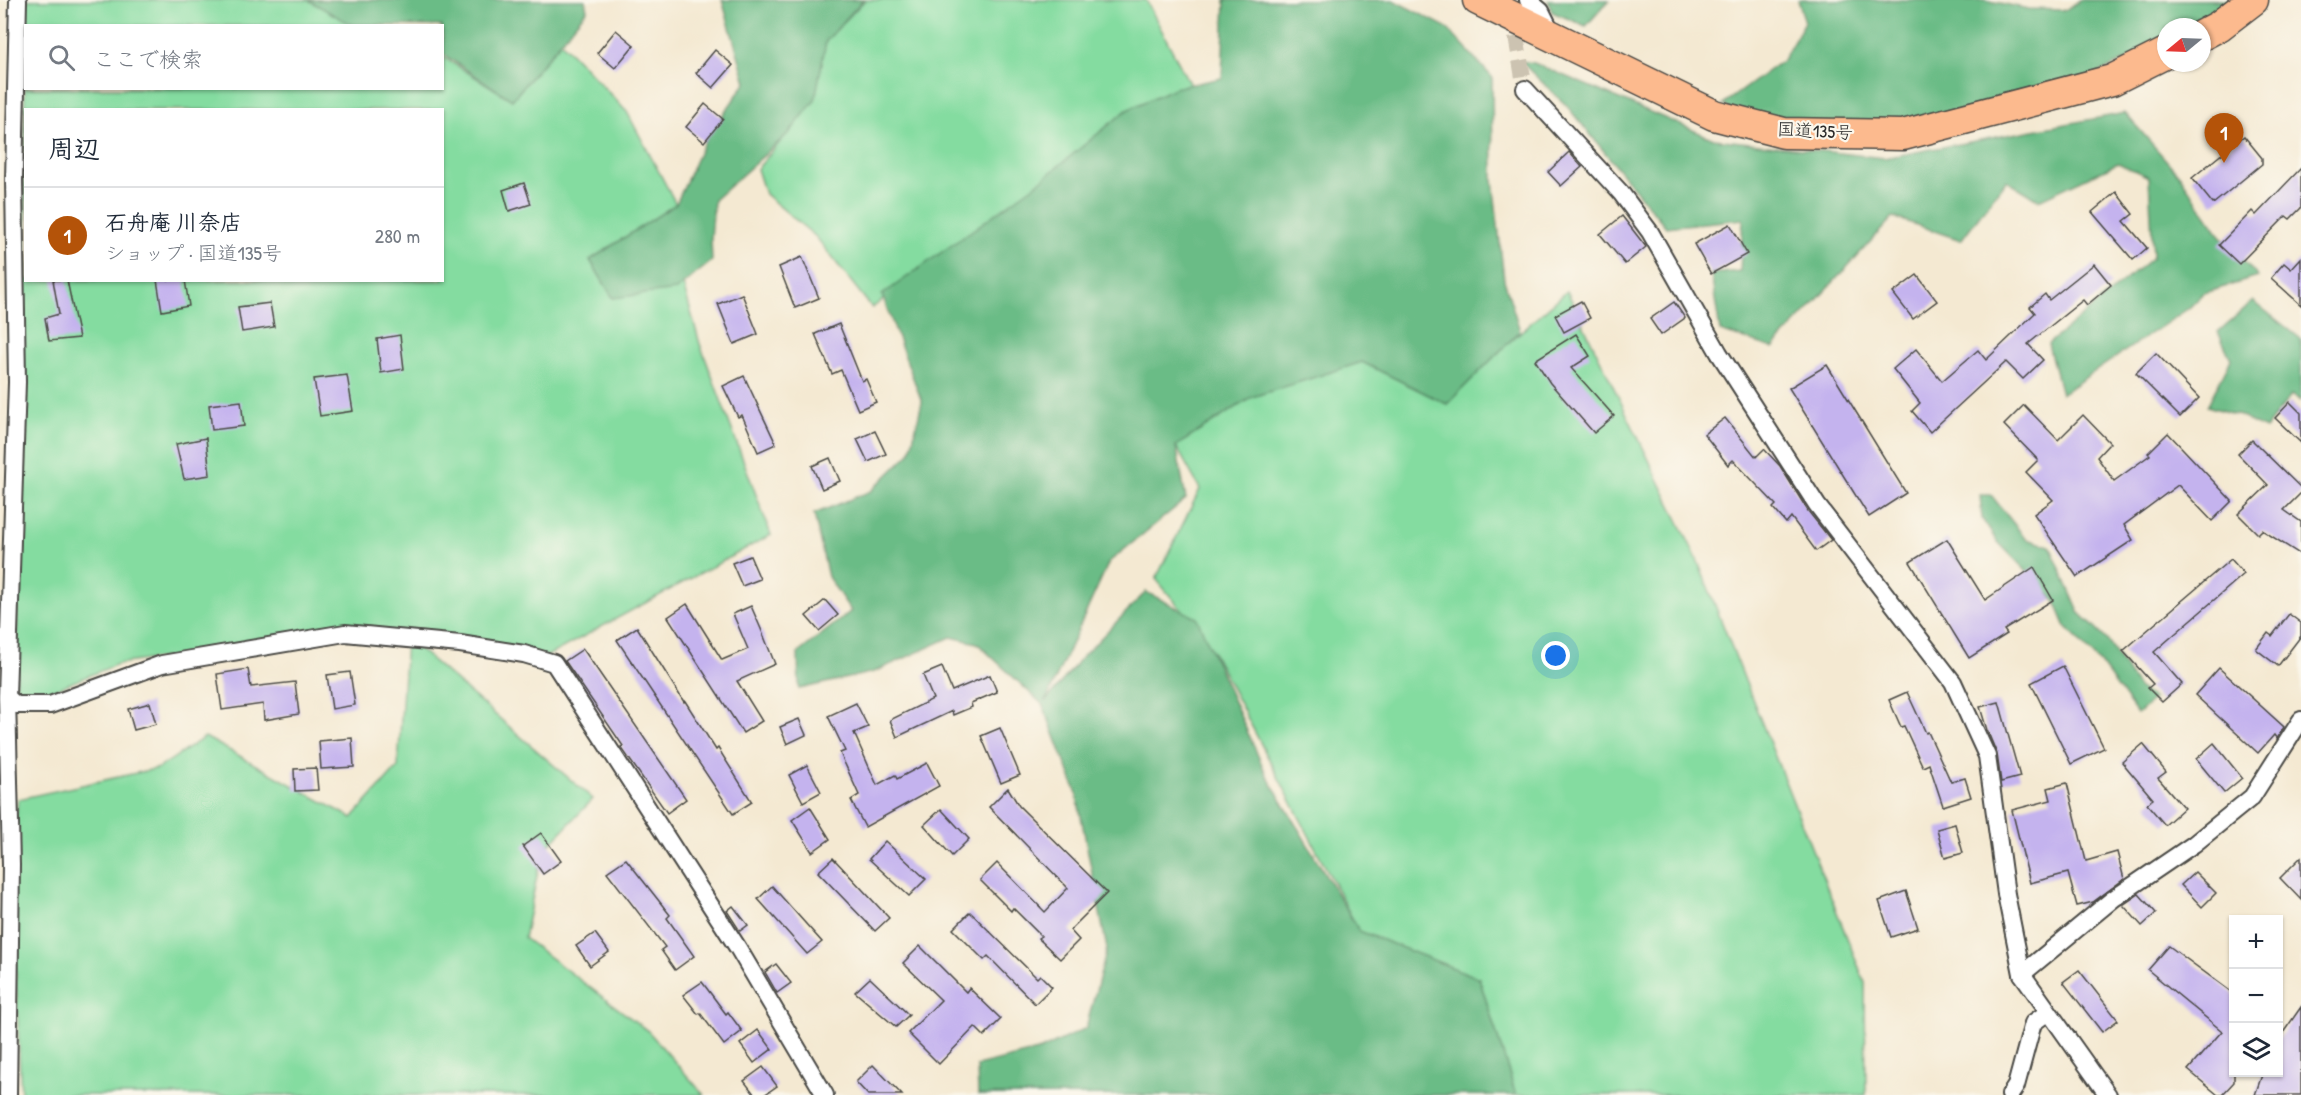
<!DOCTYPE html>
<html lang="ja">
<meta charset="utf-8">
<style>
:root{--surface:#fff;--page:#f2f2f3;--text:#1f2937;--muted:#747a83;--line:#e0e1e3;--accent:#b45309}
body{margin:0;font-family:"Patrick Hand","Klee One",sans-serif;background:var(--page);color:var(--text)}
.controls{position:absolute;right:18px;bottom:18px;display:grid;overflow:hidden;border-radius:0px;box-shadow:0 2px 4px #0004}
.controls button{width:54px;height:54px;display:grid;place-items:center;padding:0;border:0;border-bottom:2px solid var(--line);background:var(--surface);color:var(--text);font:30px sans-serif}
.compass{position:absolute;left:2157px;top:18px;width:54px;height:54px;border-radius:50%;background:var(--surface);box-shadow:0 2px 4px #0004;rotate:251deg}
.you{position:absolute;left:1556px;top:656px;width:21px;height:21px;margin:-15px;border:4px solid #fff;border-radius:50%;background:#1a73e8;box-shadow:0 0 0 9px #1a73e833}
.badge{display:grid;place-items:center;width:39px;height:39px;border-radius:50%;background:var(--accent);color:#fff;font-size:20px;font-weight:700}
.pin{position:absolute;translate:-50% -50px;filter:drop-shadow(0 2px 3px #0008)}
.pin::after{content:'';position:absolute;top:32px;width:21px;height:18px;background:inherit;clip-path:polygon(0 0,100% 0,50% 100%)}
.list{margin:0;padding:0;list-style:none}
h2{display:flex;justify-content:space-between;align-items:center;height:78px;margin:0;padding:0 24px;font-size:26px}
h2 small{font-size:20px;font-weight:400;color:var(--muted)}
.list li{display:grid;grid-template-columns:39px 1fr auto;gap:18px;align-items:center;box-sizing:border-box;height:96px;padding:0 24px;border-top:2px solid var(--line)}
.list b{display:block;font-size:22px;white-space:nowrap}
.list p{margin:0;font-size:20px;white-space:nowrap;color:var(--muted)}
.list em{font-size:20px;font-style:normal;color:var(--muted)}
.icon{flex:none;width:33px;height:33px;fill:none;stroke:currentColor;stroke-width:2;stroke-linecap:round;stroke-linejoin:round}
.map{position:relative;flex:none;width:2301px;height:1095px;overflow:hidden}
.search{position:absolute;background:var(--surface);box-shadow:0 2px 4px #0004;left:24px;top:24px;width:420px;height:66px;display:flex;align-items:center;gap:15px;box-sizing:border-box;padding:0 21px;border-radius:0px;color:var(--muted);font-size:22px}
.panel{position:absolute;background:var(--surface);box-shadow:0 2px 4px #0004;left:24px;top:108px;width:420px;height:174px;border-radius:0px}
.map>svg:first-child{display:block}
.green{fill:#84dca0;stroke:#588466;stroke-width:1.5;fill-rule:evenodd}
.forest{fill:#6bbc86;stroke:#4b7458;stroke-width:1.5}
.building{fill:#c4b3ee}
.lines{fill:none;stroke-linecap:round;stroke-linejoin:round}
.street-tunnel{stroke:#ccc3b1;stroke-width:16;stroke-dasharray:16 8;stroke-linecap:butt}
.street-casing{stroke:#494844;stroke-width:20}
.highway-casing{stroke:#494844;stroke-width:33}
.street{stroke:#fff;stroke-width:16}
.highway{stroke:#fcba8e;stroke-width:30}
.labels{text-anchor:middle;stroke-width:4.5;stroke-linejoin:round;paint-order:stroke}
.street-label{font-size:18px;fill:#2b2b2b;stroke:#fbf7ec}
</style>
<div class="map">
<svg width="2301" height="1095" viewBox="0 0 2301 1095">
<rect width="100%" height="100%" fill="#fbf7ec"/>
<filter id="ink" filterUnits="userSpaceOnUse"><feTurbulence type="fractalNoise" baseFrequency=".0167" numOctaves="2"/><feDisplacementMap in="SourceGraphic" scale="12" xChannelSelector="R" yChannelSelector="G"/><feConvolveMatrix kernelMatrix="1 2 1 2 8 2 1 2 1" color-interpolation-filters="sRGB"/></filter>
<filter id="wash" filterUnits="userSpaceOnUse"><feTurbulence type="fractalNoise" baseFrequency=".008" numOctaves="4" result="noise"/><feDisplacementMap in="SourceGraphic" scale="24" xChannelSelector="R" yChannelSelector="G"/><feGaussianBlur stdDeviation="1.35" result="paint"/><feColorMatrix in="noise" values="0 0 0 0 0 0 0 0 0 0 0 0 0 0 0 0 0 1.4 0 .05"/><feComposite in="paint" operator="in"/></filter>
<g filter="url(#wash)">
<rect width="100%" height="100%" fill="#f4e9d2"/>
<g class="green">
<path d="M26 0H320L356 26H26Z"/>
<path d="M865 0H1146L1190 85 1128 119 872 308 816 237 765 194 757 169 798 121 826 41Z"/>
<path d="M561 42 627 112 676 204 590 260 613 298 683 284 700 344 771 535 542 659 411 642 593 799 542 852 524 938 648 1031 704 1095H21L11 865 18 799 159 768 205 737 352 818 398 767 406 641 345 633 118 664 16 705 25 67 26 88H442L443 57 512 100ZM26 110H442V280H26Z"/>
<path d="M1567 291 1696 557 1865 983 1866 1095H1516L1479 978 1359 931 1206 639 1156 579 1200 489 1176 446 1252 397 1362 362 1447 404 1506 345Z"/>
</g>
<g class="forest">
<path d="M308 0H585L587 10 512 100 443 54 442 26 352 25Z"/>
<path d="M722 0H863L826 41 815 100 790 132 714 200 711 239 712 261 676 290 613 298 590 260 676 204 704 142 746 82Z"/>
<path d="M1225 0H1393L1446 27 1492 77 1493 180 1504 280 1520 331 1447 404 1362 362 1252 397 1176 446 1186 499 1109 562 1045 702 1083 656 1146 592 1197 618 1267 776 1359 931 1479 978 1516 1095H978L977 1066 1041 1050 1086 1028 1107 949 1076 791 1043 705 977 643 951 637 874 672 799 689 798 653 851 611 828 577 814 514 871 491 910 453 922 402 882 295 1034 186 1127 110 1174 88 1222 78Z"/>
<path d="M1548 0H1609L1586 26 1552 12Z"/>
<path d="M1798 0H1985L2029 9 2065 10 2081 0H2238L2200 27H2166V42L2043 98 1928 128 1745 123 1723 104 1783 60 1805 22Z"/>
<path d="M1520 61 1534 63 1714 139 1884 158 2125 113 2180 176 2217 231 2258 277 2204 293 2189 308 2061 394 2048 344 2153 257 2149 177 2118 163 2039 200 2006 180 1961 240 1893 217 1773 348 1720 331 1711 274 1740 271 1743 219 1666 227 1566 105Z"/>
<path d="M2253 301 2301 339V401L2291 395 2265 429 2237 415 2207 406 2231 359 2218 332Z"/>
<path d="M1980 495H1991L2026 539 2050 546 2079 612 2107 640 2138 688 2154 699 2137 714 2100 663 2066 627 2054 599 1996 540 1982 519Z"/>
</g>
<g id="blocks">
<g class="building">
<path d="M616 30 634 45 615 68 597 53Z"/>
<path d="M715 50 733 65 713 88 696 73Z"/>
<path d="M705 104 723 119 704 142 686 127Z"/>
<path d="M2244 136 2262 158V164L2213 204 2192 178Z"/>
<path d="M1569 152 1582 167 1561 186 1548 172Z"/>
<path d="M2301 168V208L2290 219 2286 216 2239 264 2219 245 2252 211 2256 215Z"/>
<path d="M524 183 531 204 509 211 503 190Z"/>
<path d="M2116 192 2133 214 2124 221 2147 248 2133 260 2092 212Z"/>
<path d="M1622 216 1646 247 1625 264 1600 234Z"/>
<path d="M1730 224 1747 254 1711 274 1694 244Z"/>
<path d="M802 257 819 298 795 308 779 267Z"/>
<path d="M2301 258V305L2271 278 2284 263 2291 269Z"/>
<path d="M2094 264 2111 285 2087 305 2083 300 2028 344 2043 360 2023 379 2006 362 1930 432 1912 411 1920 403 1893 369 1916 349 1942 381 1978 350 1986 360 2035 313 2030 307 2045 294 2049 300Z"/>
<path d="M1917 275 1937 301 1913 319 1893 293Z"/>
<path d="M53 280H67L79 338 49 341 45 318 59 314Z"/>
<path d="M157 280H185L189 306 162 311Z"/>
<path d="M742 294 758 334 734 344 718 304Z"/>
<path d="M1581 301 1590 318 1564 332 1555 315Z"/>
<path d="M1674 302 1685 318 1661 335 1650 319Z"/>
<path d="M270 303 274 327 242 332 238 307Z"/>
<path d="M839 324 862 381 866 379 876 402 858 410 841 370 832 374 815 334Z"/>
<path d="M1576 334 1590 356 1571 368 1614 416 1594 433 1550 383 1535 360Z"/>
<path d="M400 335 404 369 381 373 377 339Z"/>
<path d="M2156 353 2199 398 2180 417 2136 373Z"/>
<path d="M1827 365 1906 493 1869 517 1789 388Z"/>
<path d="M347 375 353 411 320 416 314 379Z"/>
<path d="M744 376 776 444 758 452 742 415 738 417 723 386Z"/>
<path d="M241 401 244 426 212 430 209 405Z"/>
<path d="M2290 402 2301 413V443L2275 418Z"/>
<path d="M2024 405 2058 440 2083 415 2110 443 2097 457 2114 481 2150 455 2148 453 2168 433 2232 501 2212 521 2178 485 2124 525 2133 540 2077 577 2034 514 2053 500 2026 472 2038 460 2004 425Z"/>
<path d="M1725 418 1756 457 1764 449 1780 466 1808 511 1831 540 1816 551 1791 517 1786 523 1773 508 1776 505 1733 460 1728 465 1704 434Z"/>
<path d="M875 431 886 454 868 462 857 439Z"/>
<path d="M206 438 210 475 184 479 176 444Z"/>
<path d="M2252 440 2301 488V493L2284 510 2301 522V555L2262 530 2258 534 2238 514 2268 485 2238 454Z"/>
<path d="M830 458 840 481 822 489 812 466Z"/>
<path d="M1947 539 1985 600 2034 567 2053 600 2004 630 2007 634 1969 658 1910 562Z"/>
<path d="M750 556 760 579 742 586 732 563Z"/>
<path d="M2231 559 2244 574 2154 652 2182 684 2162 702 2148 688 2153 684 2123 651Z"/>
<path d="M825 600 838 615 819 631 806 616Z"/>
<path d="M687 604 722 660 748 649 733 614 751 606 761 629 775 664 737 681 762 721 743 733 668 617Z"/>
<path d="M2289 614 2301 623V636L2278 666 2256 649 2268 633 2272 636Z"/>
<path d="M637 627 684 702 685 701 716 750 718 748 752 802 733 814 617 640Z"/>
<path d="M583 649 686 799 667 813 621 747 623 746 565 661Z"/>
<path d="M2063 666 2104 748 2071 764 2031 683Z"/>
<path d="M942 667 952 691 990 675 997 692 971 703 972 707 953 715 952 711 897 737 890 720 933 699 923 675Z"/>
<path d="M2219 668 2284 727 2277 739 2274 735 2258 753 2195 695Z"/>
<path d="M248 669 251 687 295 682 299 714 264 720 263 704 222 710 217 674Z"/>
<path d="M350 672 355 705 332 709 327 675Z"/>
<path d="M1907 692 1926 733 1928 732 1951 782 1965 778 1971 797 1943 806 1929 764 1923 767 1904 726 1901 727 1889 700Z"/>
<path d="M1999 702 2020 777 2001 782 1997 754 1987 730 1980 707Z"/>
<path d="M150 703 156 724 134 730 128 709Z"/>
<path d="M856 703 868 727 854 733 877 785 895 775 897 779 927 763 939 786 865 827 851 800 859 795 840 753 845 751 828 716Z"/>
<path d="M799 719 806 735 787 744 780 727Z"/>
<path d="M1000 728 1020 775 1001 783 981 736Z"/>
<path d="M352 738 354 767 321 769 319 741Z"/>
<path d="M2214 743 2242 778 2224 793 2196 759Z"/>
<path d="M2143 744 2166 772 2158 778 2184 808 2165 825 2147 804 2153 799 2122 762Z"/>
<path d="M807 765 821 792 803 802 789 775Z"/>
<path d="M316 768 318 790 295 791 294 769Z"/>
<path d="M2067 783 2086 861 2117 852 2124 879 2093 902 2077 906 2068 873 2030 883 2012 810 2051 800 2048 788Z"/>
<path d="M1008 788 1019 806 1107 893 1070 930 1079 940 1060 959 1038 938 1041 936 1013 908 1011 911 980 880 997 863 1045 912 1068 888 989 807Z"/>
<path d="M810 807 830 839 812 852 792 820Z"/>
<path d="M941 809 969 839 952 856 924 825Z"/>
<path d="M1955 824 1963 853 1945 858 1937 829Z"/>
<path d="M541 833 561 861 543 874 523 846Z"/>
<path d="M885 841 926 879 909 896 869 859Z"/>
<path d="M2301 857V900L2280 878Z"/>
<path d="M833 858 889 918 875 931 818 872Z"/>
<path d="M626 859 670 915 667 918 694 956 675 970 661 950 665 947 607 872Z"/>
<path d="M2195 872 2216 893 2202 907 2181 885Z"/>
<path d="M772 886 822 942 807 954 758 899Z"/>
<path d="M1906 891 1918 928 1891 937 1879 901Z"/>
<path d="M2139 894 2156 913 2142 926 2123 905Z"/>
<path d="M733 906 748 925 740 931 727 911Z"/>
<path d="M970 912 1037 978 1040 975 1052 987 1035 1004 988 956 984 960 953 929Z"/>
<path d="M595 933 609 952 590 966 576 946Z"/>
<path d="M920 946 966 992 969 988 1001 1019 984 1036 975 1027 939 1064 908 1033 941 1000 903 963Z"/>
<path d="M2169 946 2234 994V1082L2222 1095H2218L2188 1070 2222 1031 2148 970Z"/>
<path d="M776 964 791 983 777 993 765 972Z"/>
<path d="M2079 970 2118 1020 2102 1032 2063 982Z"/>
<path d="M870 978 909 1015 896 1027 855 992Z"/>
<path d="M702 982 726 1014 728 1012 742 1031 724 1045 700 1013 698 1014 683 995Z"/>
<path d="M2301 1007V1095H2255L2263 1072H2278V1040Z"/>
<path d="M758 1030 772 1049 754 1063 740 1044Z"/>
<path d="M873 1065 902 1095H868L856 1082Z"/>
<path d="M763 1067 777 1086 764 1095H755L744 1081Z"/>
</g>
</g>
</g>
<g filter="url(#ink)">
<use href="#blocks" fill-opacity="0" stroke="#494844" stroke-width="1.5"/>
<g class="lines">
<path class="street-tunnel" d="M1512 13 1525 89"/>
<defs>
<g id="street">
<path d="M1528 0 1541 11 1552 33"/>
<path d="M1525 89 1621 193 1650 232 1719 353 1817 505 1953 682 1987 756 2006 894 2022 974 2108 1095"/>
<path d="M7 697 16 705H50L162 664 345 633 460 644 524 654 554 663 738 948 825 1095"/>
<path d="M2022 974 2113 899 2194 844 2252 797 2301 720"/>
<path d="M8 1095 11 865 7 697 17 382 14 180 18 0"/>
<path d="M2010 1095 2016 1086 2033 1023 2048 1012"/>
</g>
<g id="highway">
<path d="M1478 0 1714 115 1784 133 1903 135 2112 80 2166 53"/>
<path d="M2202 35 2219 26 2253 0"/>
</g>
</defs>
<use href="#street" class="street-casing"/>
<use href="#highway" class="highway-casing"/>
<use href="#street" class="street"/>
<use href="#highway" class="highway"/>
</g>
</g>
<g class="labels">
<g class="street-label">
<text transform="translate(1815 131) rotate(3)" y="6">国道135号</text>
</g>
</g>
</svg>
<div class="controls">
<button>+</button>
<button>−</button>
<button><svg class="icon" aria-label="layers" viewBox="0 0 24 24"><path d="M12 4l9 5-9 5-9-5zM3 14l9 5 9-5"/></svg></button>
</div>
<svg class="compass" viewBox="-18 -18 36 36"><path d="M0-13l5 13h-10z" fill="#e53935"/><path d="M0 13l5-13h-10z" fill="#747a83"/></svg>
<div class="you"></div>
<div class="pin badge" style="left:2224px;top:163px">1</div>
<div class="search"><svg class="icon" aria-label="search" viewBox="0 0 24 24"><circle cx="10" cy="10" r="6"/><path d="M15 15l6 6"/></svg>ここで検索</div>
<section class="panel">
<h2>周辺<small></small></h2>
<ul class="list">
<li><span class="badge">1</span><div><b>石舟庵 川奈店</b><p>ショップ · 国道135号</p></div><em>280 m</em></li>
</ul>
</section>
</div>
